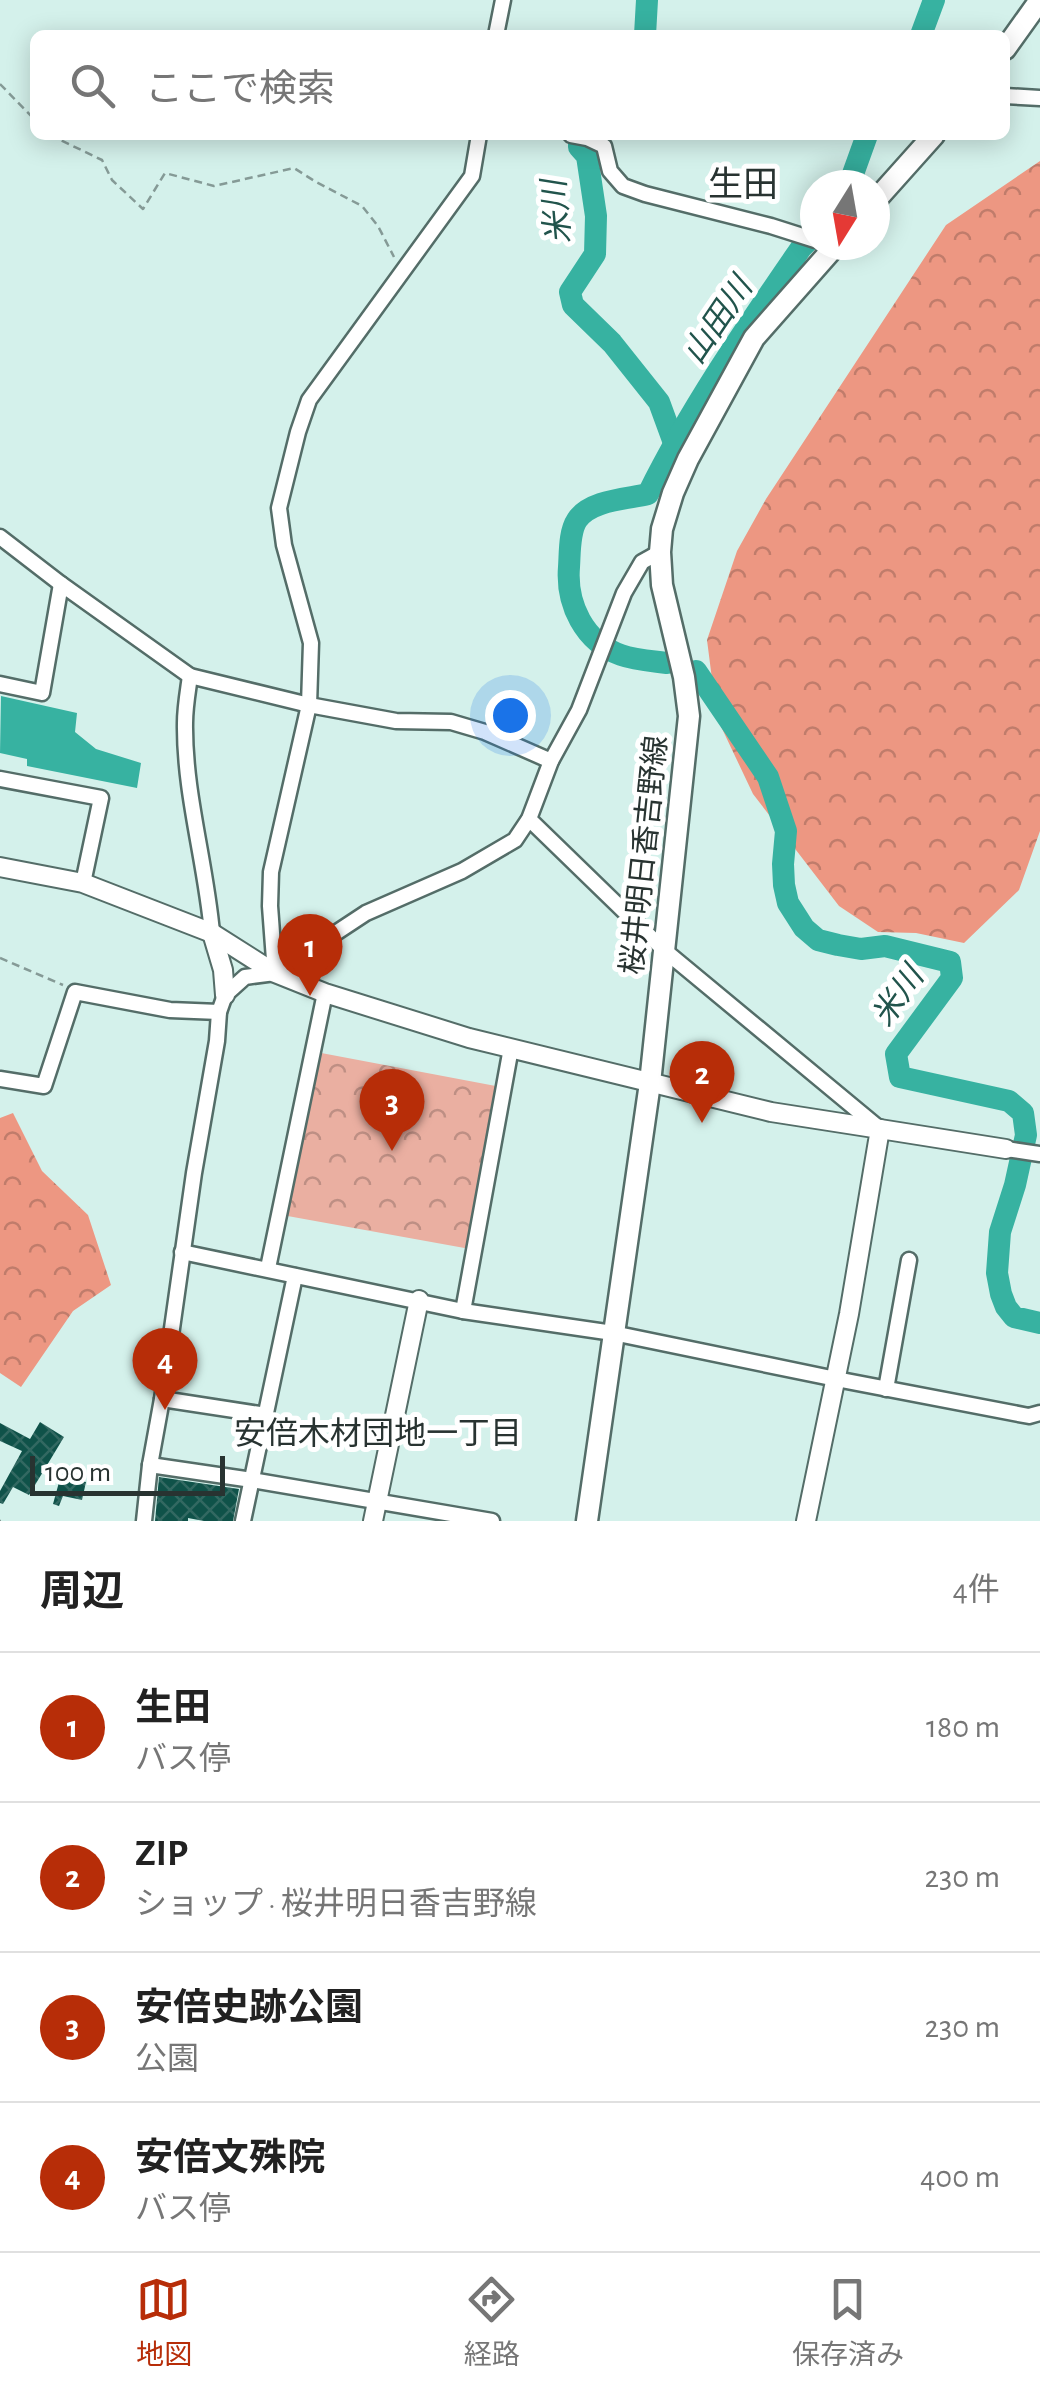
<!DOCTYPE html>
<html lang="ja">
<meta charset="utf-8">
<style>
:root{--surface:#fff;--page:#f2f2f2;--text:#222;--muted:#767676;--line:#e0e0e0;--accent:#b72d08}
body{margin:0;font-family:"Alegreya Sans","Noto Sans JP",sans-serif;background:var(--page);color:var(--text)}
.compass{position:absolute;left:800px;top:170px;width:90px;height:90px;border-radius:50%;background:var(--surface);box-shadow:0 5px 25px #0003;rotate:191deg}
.scale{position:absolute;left:30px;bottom:25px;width:195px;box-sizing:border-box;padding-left:10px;border:5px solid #283331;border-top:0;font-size:28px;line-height:35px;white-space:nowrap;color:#283331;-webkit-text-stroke:8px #fff;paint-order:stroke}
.you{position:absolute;left:510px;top:715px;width:35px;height:35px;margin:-25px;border:8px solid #fff;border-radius:50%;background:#1a73e8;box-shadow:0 0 0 15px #1a73e833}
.badge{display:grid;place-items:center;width:65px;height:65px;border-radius:50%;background:var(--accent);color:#fff;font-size:32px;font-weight:700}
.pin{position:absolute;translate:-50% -82px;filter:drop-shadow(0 2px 5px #0008)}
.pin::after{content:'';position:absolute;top:52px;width:35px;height:30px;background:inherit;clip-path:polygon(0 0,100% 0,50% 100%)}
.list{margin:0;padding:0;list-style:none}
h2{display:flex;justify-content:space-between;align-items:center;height:130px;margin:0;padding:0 40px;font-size:42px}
h2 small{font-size:32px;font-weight:400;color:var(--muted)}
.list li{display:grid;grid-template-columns:65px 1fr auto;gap:30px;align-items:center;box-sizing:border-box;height:150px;padding:0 40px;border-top:2px solid var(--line)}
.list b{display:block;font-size:38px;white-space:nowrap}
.list p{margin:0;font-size:32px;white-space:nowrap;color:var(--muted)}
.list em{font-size:32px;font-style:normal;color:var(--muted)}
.icon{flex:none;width:55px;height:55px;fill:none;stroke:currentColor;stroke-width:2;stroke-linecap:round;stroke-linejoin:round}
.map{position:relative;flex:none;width:1040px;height:1521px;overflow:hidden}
.search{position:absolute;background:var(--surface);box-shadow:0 5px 25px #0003;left:30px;right:30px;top:30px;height:110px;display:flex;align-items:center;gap:25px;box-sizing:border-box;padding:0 35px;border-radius:15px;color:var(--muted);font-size:38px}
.sheet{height:730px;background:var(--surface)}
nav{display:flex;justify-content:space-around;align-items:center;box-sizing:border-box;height:140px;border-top:2px solid var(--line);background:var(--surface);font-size:28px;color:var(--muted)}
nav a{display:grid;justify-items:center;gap:5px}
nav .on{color:var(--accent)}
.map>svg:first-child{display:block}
.forest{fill:url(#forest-crowns)}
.park{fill:url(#park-crowns)}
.water{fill:#37b2a1}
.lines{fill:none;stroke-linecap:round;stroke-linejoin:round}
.river{stroke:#37b2a1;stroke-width:22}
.building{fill:url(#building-cross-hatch)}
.minor-casing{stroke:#546d68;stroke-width:19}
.tertiary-casing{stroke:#546d68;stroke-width:22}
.primary-casing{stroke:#546d68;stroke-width:25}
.path{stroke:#859a96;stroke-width:2.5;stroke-dasharray:8 5;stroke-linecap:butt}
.minor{stroke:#fff;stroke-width:14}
.tertiary{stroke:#fff;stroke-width:18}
.primary{stroke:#fff;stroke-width:20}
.labels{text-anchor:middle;stroke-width:10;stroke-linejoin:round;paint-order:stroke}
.street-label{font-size:30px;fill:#283331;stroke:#fff}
.water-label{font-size:32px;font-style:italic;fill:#21544c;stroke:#fff}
.neighbourhood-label{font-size:32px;fill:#283331;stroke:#fff}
.quarter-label{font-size:35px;fill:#283331;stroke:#fff}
</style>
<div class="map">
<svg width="1040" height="1521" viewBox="0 0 1040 1521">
<defs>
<pattern id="forest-crowns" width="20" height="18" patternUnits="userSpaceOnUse" patternTransform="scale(2.5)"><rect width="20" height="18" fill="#ed9782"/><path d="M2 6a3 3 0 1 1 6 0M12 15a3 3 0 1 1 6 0" fill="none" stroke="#c07c6b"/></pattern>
<pattern id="park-crowns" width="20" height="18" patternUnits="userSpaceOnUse" patternTransform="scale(2.5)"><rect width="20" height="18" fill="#eaafa1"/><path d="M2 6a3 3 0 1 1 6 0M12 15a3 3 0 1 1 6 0" fill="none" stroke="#be8f84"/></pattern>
<pattern id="building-cross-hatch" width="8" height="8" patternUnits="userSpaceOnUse" patternTransform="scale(2.5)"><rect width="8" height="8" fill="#0f5249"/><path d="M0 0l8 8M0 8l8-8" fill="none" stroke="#326861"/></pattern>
</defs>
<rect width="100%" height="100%" fill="#d4f1eb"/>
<g class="forest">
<path d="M1040 161V831L1019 890 964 943 916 933 878 932 839 906 753 794 717 718 707 640 737 551 766 499 946 225Z"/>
<path d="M13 1113 42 1171 88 1215 111 1285 73 1311 21 1387 0 1373V1118Z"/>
</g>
<path class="park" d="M316 1052 501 1087 470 1249 282 1215Z"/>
<path class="water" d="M1 696 77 713 75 732 96 749 141 763 137 788 27 766V759L0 753Z"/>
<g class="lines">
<g class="river">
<path d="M645 35 647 0"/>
<path d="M921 35 934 0"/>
<path d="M579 135V147L587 156 596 216 595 254 570 292 573 305 612 343 659 402 674 443"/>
<path d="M849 185 867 135"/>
<path d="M667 663C652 661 635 660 621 655 584 642 566 604 569 567 570 553 569 532 577 520 590 500 627 499 648 494 691 407 746 328 801 248L815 234"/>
<path d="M696 671 768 777 786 831 783 864 784 885 788 903 804 928 818 940 838 945 861 949 885 946 950 962 952 978 896 1054 900 1077 1009 1101 1023 1113 1026 1135 1015 1185 1000 1232 997 1273 1001 1294 1006 1307 1014 1317 1040 1323"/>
</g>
</g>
<g class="building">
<path d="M40 1422 64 1437 29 1495 13 1487 3 1504 0 1503V1491L22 1451 0 1441V1423L30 1439Z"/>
<path d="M61 1475 86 1482 82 1500 63 1496 59 1506 53 1504Z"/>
<path d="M159 1477 239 1489 233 1521H204L188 1518V1521H155Z"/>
</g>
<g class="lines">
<defs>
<g id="minor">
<path d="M496 35 503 0"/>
<path d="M1005 96 1040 98"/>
<path d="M571 135 587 138 604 146 610 171 623 186 645 194 771 226 815 240"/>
<path d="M0 537 61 584 190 676 309 705 396 721 451 722 485 732 551 761"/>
<path d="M190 676C188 691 185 707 185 723 184 793 206 863 212 933"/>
<path d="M0 684 42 693 61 584"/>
<path d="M0 779 101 798 83 883"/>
<path d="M529 819 664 950 880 1129"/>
<path d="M275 973 270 906 271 872 309 705 311 643 284 545 279 508 298 432 309 400 472 176 479 135"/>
<path d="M0 1079 44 1086 75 992 170 1010 219 1012"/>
<path d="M1006 1149 1040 1154"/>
<path d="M182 1252 463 1311 613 1333 836 1379 1029 1416 1040 1413"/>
<path d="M268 1268 325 993"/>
<path d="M463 1311 511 1048"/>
<path d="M886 1389 909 1260"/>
<path d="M162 1399 266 1415"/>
<path d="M150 1465 252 1480 492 1521"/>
<path d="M144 1521 150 1465 162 1399 194 1173 217 1041 219 1012 225 995 245 977 275 973 366 913 462 871 515 840 529 819 551 761 579 710 624 593 642 562 660 552"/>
<path d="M243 1521 295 1276"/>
</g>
<g id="tertiary">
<path d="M0 867 83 883 212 933 275 973 325 993 469 1038 771 1112 880 1129 849 1314 806 1521"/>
<path d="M212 933 223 970 225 995"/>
<path d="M880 1129 1006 1149"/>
<path d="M373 1521 419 1300"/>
</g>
<g id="primary">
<path d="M1005 49 1040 0"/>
<path d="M875 201 934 135"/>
<path d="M587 1521 650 1083 689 716 684 677 662 585 660 552 662 529 673 493 688 459 754 338 836 245"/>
</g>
</defs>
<use href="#minor" class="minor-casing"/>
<use href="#tertiary" class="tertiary-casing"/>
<use href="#primary" class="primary-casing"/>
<g class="path">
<path d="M0 84 35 120"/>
<path d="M50 135 102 160 112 180 143 209 165 173 214 186 294 168 316 182 362 206 378 226 394 257"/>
<path d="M0 958 63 985"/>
<path d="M0 1521H1"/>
</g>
<use href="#minor" class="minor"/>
<use href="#tertiary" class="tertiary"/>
<use href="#primary" class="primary"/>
</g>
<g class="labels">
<g class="street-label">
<text transform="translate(644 855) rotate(-84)" y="10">桜井明日香吉野線</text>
</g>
<g class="water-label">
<text transform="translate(556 212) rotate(-95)" y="11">米川</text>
<text transform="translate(717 320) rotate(-56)" y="11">山田川</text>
<text transform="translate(897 996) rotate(-55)" y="11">米川</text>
</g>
<g class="neighbourhood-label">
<text x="378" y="1444">安倍木材団地一丁目</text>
</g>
<g class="quarter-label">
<text x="743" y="196">生田</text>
</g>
</g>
</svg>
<svg class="compass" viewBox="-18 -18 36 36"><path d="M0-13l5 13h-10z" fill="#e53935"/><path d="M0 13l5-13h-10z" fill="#767676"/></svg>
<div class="scale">100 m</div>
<div class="you"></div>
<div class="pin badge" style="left:310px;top:996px">1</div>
<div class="pin badge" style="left:702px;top:1123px">2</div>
<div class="pin badge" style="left:392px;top:1151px">3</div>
<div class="pin badge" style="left:165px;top:1410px">4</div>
<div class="search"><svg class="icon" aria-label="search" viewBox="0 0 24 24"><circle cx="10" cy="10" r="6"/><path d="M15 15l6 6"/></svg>ここで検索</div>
</div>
<section class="sheet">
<h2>周辺<small>4件</small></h2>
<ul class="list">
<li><span class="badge">1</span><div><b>生田</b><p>バス停</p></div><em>180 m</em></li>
<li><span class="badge">2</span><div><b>ZIP</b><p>ショップ · 桜井明日香吉野線</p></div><em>230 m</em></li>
<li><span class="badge">3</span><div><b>安倍史跡公園</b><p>公園</p></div><em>230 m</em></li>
<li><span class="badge">4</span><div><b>安倍文殊院</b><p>バス停</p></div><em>400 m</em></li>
</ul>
</section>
<nav>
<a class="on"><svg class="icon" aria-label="map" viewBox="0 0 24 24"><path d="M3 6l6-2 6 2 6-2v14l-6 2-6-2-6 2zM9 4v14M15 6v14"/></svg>地図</a>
<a><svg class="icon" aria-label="directions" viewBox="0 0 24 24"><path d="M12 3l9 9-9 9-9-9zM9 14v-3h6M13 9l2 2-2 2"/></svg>経路</a>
<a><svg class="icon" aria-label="saved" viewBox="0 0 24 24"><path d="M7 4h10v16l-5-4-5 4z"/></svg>保存済み</a>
</nav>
